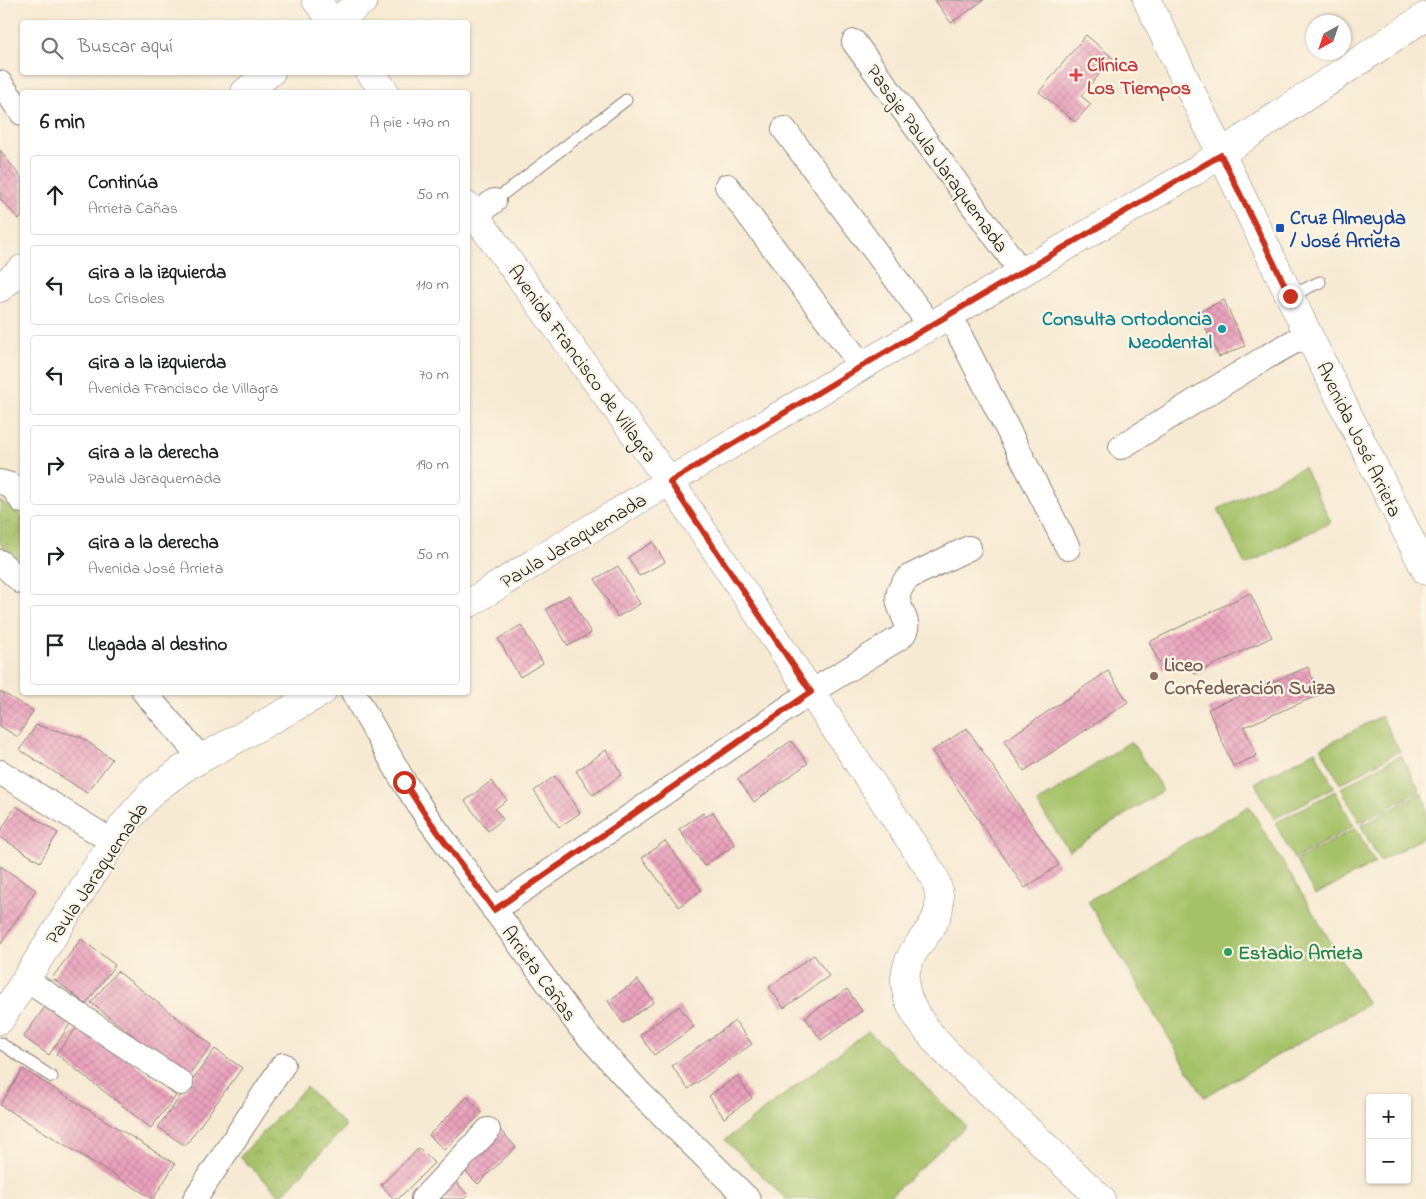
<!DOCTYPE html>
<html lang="es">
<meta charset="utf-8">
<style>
:root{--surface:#fff;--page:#f2f2f2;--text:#202124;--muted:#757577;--line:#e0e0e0}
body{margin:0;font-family:"Indie Flower",sans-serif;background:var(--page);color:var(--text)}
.controls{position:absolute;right:15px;bottom:15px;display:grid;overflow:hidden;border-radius:5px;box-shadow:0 1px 4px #0004}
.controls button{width:45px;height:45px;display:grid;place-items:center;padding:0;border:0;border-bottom:1px solid var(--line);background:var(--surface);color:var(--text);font:25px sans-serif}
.compass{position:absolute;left:1306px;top:15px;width:45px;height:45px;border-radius:50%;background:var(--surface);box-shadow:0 1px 4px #0004;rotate:220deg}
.stop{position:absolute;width:15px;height:15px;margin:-11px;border:4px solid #c8321e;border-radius:50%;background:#fff}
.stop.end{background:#c8321e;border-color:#fff;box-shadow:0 1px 5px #0008}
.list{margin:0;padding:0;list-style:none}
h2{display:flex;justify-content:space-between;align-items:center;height:65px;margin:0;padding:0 20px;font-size:21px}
h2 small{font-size:16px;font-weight:400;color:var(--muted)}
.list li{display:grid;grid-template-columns:32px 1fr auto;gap:15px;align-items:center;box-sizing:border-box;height:80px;margin:0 10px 10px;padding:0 10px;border:1px solid var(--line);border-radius:5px}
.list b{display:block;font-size:19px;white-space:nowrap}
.list p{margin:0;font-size:16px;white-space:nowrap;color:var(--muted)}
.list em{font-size:16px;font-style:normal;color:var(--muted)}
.icon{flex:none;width:28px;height:28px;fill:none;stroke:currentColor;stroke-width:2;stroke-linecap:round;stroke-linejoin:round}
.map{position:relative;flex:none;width:1426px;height:1199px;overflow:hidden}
.search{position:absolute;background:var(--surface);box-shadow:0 1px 4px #0004;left:20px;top:20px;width:450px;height:55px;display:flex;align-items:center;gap:12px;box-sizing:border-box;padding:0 18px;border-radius:5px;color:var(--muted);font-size:19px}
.panel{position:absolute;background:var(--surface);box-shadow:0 1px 4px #0004;left:20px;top:90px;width:450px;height:605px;border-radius:5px}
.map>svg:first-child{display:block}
.grass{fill:#a6c269;stroke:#616f42}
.park{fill:url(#park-crowns);stroke:#616f42}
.building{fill:url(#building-cross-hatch)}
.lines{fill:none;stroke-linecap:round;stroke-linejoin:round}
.lane-casing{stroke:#8a8378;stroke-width:13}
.street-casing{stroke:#8a8378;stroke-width:26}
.secondary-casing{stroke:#8a8378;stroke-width:29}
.lane{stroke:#fff;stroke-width:11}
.street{stroke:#fff;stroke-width:24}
.secondary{stroke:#fff;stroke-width:28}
.route{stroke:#c8321e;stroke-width:6}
.health-dot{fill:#e0444e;stroke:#fcf5e5;stroke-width:2}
.transit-dot{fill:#1a4fb4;stroke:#fcf5e5;stroke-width:2}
.culture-dot{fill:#0f9aa8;stroke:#fcf5e5;stroke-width:2}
.education-dot{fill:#8d6e63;stroke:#fcf5e5;stroke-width:2}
.leisure-dot{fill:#2e9e5b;stroke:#fcf5e5;stroke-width:2}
.labels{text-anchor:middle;stroke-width:4.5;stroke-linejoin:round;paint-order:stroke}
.health-label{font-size:20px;font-weight:bold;fill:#be3a42;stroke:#fcf5e5;text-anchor:start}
.street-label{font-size:20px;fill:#1c1c1c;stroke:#fcf5e5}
.transit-label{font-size:20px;font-weight:bold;fill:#164399;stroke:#fcf5e5;text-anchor:start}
.culture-label{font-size:20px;font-weight:bold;fill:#0d838f;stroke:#fcf5e5;text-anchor:end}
.education-label{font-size:20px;font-weight:bold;fill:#785e54;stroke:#fcf5e5;text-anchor:start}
.leisure-label{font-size:20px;font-weight:bold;fill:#27864d;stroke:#fcf5e5;text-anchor:start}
</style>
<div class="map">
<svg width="1426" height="1199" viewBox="0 0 1426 1199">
<defs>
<pattern id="park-crowns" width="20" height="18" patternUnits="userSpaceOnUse" patternTransform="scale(1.25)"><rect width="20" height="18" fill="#a6c269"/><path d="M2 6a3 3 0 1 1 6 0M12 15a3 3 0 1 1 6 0" fill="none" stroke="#8ea65a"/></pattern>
<pattern id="building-cross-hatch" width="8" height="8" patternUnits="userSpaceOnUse" patternTransform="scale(1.25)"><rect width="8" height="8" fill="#eaa1bc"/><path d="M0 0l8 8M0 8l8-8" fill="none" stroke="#c88aa1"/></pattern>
</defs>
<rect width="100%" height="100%" fill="#fcf5e5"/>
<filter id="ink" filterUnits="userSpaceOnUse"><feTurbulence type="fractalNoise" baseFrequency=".02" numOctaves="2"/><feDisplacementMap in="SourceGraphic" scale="10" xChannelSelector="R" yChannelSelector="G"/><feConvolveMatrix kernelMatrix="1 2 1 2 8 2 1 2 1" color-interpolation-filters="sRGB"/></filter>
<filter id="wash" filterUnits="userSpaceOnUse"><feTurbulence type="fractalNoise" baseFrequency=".0096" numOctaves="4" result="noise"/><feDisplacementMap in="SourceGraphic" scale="20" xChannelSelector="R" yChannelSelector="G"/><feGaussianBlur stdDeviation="1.12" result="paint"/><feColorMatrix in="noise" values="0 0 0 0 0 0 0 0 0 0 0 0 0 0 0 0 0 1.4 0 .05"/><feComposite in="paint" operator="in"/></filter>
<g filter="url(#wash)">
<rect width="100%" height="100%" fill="#f7ead3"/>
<g class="grass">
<path d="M1304 467 1331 522 1245 565 1218 509Z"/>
<path d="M1381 716 1400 751 1340 784 1321 748Z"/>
<path d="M1131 741 1163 790 1069 851 1037 803Z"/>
<path d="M1315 751 1334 787 1274 819 1255 783Z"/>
<path d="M1401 755 1420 791 1360 823 1341 788Z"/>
<path d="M1335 791 1354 826 1294 859 1275 823Z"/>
<path d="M1421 793 1426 802V836L1380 861 1361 826Z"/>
<path d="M1249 806 1368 1004 1204 1097 1088 901Z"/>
<path d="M1356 828 1375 863 1315 895 1296 860Z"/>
<path d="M868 1031 966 1126 887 1199H786L725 1140Z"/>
</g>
<g class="park">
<path d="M0 501 22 516V569L0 544Z"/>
<path d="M306 1087 346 1126 281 1196 240 1157Z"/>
</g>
<g id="blocks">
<g class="building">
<path d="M935 0H984L951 23Z"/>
<path d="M1086 35 1113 58 1081 96 1091 104 1075 122 1039 92Z"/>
<path d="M0 150 22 179V216L19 219 0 199Z"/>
<path d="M1224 300 1245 346 1219 357 1198 312Z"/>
<path d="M653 542 665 562 639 576 628 557Z"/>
<path d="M618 566 640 604 617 617 595 579Z"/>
<path d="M1250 593 1272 637 1195 674 1188 659 1163 670 1149 642Z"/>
<path d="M569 595 591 633 568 646 546 609Z"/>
<path d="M521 625 543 663 520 677 498 639Z"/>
<path d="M1308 667 1319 695 1244 727 1257 756 1233 766 1208 709Z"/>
<path d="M1108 671 1128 702 1024 771 1004 741Z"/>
<path d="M0 691 33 711 18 737 0 726Z"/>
<path d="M36 725 81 737 112 759 87 793 20 750Z"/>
<path d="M967 728 1059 865 1025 888 932 751Z"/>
<path d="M791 741 808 763 754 802 738 779Z"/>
<path d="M606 750 622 774 593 795 576 771Z"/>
<path d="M555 776 580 813 559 827 534 791Z"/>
<path d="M491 781 507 800 495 809 503 819 488 831 465 801Z"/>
<path d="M16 806 58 833 40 862 0 837V832Z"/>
<path d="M713 812 735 845 704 866 679 829 703 813 706 817Z"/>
<path d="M665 841 701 890 679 907 642 858Z"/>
<path d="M0 866 36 890 0 945Z"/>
<path d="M81 939 115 965 86 1004 52 978Z"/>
<path d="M814 955 829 976 784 1008 769 987Z"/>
<path d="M117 971 212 1045 187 1077 91 1003Z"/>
<path d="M638 980 654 1002 623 1023 608 1001Z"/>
<path d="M847 989 862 1011 821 1040 805 1017Z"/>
<path d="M48 1003 73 1020 49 1055 23 1037Z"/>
<path d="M679 1006 694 1027 654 1055 640 1035Z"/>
<path d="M735 1021 752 1044 688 1089 672 1066Z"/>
<path d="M81 1022 176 1096 151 1128 56 1054Z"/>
<path d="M215 1049 242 1068 185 1146 158 1127Z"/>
<path d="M23 1069 175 1164 153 1199 0 1105Z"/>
<path d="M737 1076 752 1098 724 1118 709 1096Z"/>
<path d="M467 1097 482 1113 444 1150 429 1135Z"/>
<path d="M501 1131 516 1147 478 1184 463 1169Z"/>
<path d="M419 1148 434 1163 398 1199H394L381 1185Z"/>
<path d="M453 1179 468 1195 464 1199H433Z"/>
</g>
</g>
</g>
<g filter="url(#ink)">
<use href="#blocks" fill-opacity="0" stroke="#8a8378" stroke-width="1"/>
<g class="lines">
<defs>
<g id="lane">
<path d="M494 201 626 100"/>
<path d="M1290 296 1320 282"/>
<path d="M0 1043 52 1077"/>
</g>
<g id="street">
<path d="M854 42 1022 273"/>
<path d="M0 83 22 113"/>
<path d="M784 129 931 326"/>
<path d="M727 186 862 366"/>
<path d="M475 216 494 201"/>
<path d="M950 316 1068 548"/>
<path d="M1121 447 1268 356 1308 334"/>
<path d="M0 482 11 485 22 501"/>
<path d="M0 562 22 582"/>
<path d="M144 692 201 758"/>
<path d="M353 692 404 782 427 817 580 1027 639 1092 748 1199"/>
<path d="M0 772 113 842"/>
<path d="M494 910 811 692 901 637C920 618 880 605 909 577L969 548"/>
<path d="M25 979 181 1083"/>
<path d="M195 1199 283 1065"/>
<path d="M423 1199 488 1130"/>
</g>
<g id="secondary">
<path d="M316 0 333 22"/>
<path d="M1147 0 1308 334 1426 571"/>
<path d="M335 22 364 0"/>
<path d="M370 72 385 92"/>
<path d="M245 92 271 72"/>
<path d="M468 206 670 482 934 876C955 929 909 935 905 977 904 991 910 1005 917 1016 936 1046 965 1070 990 1094 1027 1129 1064 1164 1101 1199"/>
<path d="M0 288 22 269"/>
<path d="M468 604 563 545 862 366 1195 171 1426 16"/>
<path d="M0 1020 124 824 153 791 184 768 322 692"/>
</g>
</defs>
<use href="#lane" class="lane-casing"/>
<use href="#street" class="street-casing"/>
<use href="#secondary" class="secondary-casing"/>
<use href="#lane" class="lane"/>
<use href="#street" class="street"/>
<use href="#secondary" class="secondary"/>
</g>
</g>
<g class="lines" filter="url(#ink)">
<path class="route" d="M404 782 427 817 494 910 811 692 670 482 862 366 1221 155 1290 296"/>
</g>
<path class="health-dot" d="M1073.5 67.5h5v5h5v5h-5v5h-5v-5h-5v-5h5z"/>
<rect class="transit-dot" x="1275" y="223" width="10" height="10" rx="2.5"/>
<circle class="culture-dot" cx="1222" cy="329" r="5"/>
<circle class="education-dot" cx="1154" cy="676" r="5"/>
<circle class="leisure-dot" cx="1228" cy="952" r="5"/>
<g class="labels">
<g class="health-label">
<text x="1087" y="71">Clínica<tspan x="1087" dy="23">Los Tiempos</tspan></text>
</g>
<g class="street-label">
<text transform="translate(938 158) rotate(54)" y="7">Pasaje Paula Jaraquemada</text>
<text transform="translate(583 363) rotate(54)" y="7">Avenida Francisco de Villagra</text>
<text transform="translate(1360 439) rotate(64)" y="7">Avenida José Arrieta</text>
<text transform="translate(573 540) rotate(-31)" y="7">Paula Jaraquemada</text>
<text transform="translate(96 873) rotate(-56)" y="7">Paula Jaraquemada</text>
<text transform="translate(540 973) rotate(54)" y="7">Arrieta Cañas</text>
</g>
<g class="transit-label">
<text x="1290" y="224">Cruz Almeyda<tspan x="1290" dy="23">/ José Arrieta</tspan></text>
</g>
<g class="culture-label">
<text x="1212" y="325">Consulta Ortodoncia<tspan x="1212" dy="23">Neodental</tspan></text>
</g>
<g class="education-label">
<text x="1164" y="671">Liceo<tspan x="1164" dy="23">Confederación Suiza</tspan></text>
</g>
<g class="leisure-label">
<text x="1238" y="959">Estadio Arrieta</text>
</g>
</g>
</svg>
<div class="controls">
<button>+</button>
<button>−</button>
</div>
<svg class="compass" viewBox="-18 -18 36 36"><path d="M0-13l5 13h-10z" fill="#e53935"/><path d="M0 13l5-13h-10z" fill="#757577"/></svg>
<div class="stop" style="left:404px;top:782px"></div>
<div class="stop end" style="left:1290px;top:296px"></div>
<div class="search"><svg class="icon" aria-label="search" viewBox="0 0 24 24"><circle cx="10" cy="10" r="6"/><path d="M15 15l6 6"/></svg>Buscar aquí</div>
<section class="panel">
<h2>6 min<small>A pie · 470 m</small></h2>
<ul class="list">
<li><svg class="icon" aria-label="ahead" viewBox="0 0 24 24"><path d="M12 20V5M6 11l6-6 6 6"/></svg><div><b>Continúa</b><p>Arrieta Cañas</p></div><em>50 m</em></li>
<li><svg class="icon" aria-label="left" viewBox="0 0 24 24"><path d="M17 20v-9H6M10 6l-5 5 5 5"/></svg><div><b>Gira a la izquierda</b><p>Los Crisoles</p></div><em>110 m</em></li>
<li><svg class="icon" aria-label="left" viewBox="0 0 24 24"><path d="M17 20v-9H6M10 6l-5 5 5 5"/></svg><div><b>Gira a la izquierda</b><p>Avenida Francisco de Villagra</p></div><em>70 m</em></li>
<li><svg class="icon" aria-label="right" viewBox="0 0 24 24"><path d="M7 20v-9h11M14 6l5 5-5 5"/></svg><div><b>Gira a la derecha</b><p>Paula Jaraquemada</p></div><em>190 m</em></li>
<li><svg class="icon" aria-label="right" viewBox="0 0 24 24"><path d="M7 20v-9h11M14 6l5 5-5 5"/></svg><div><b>Gira a la derecha</b><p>Avenida José Arrieta</p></div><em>50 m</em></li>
<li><svg class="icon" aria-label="arrive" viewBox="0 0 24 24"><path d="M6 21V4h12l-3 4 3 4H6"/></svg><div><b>Llegada al destino</b></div></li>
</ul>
</section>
</div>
